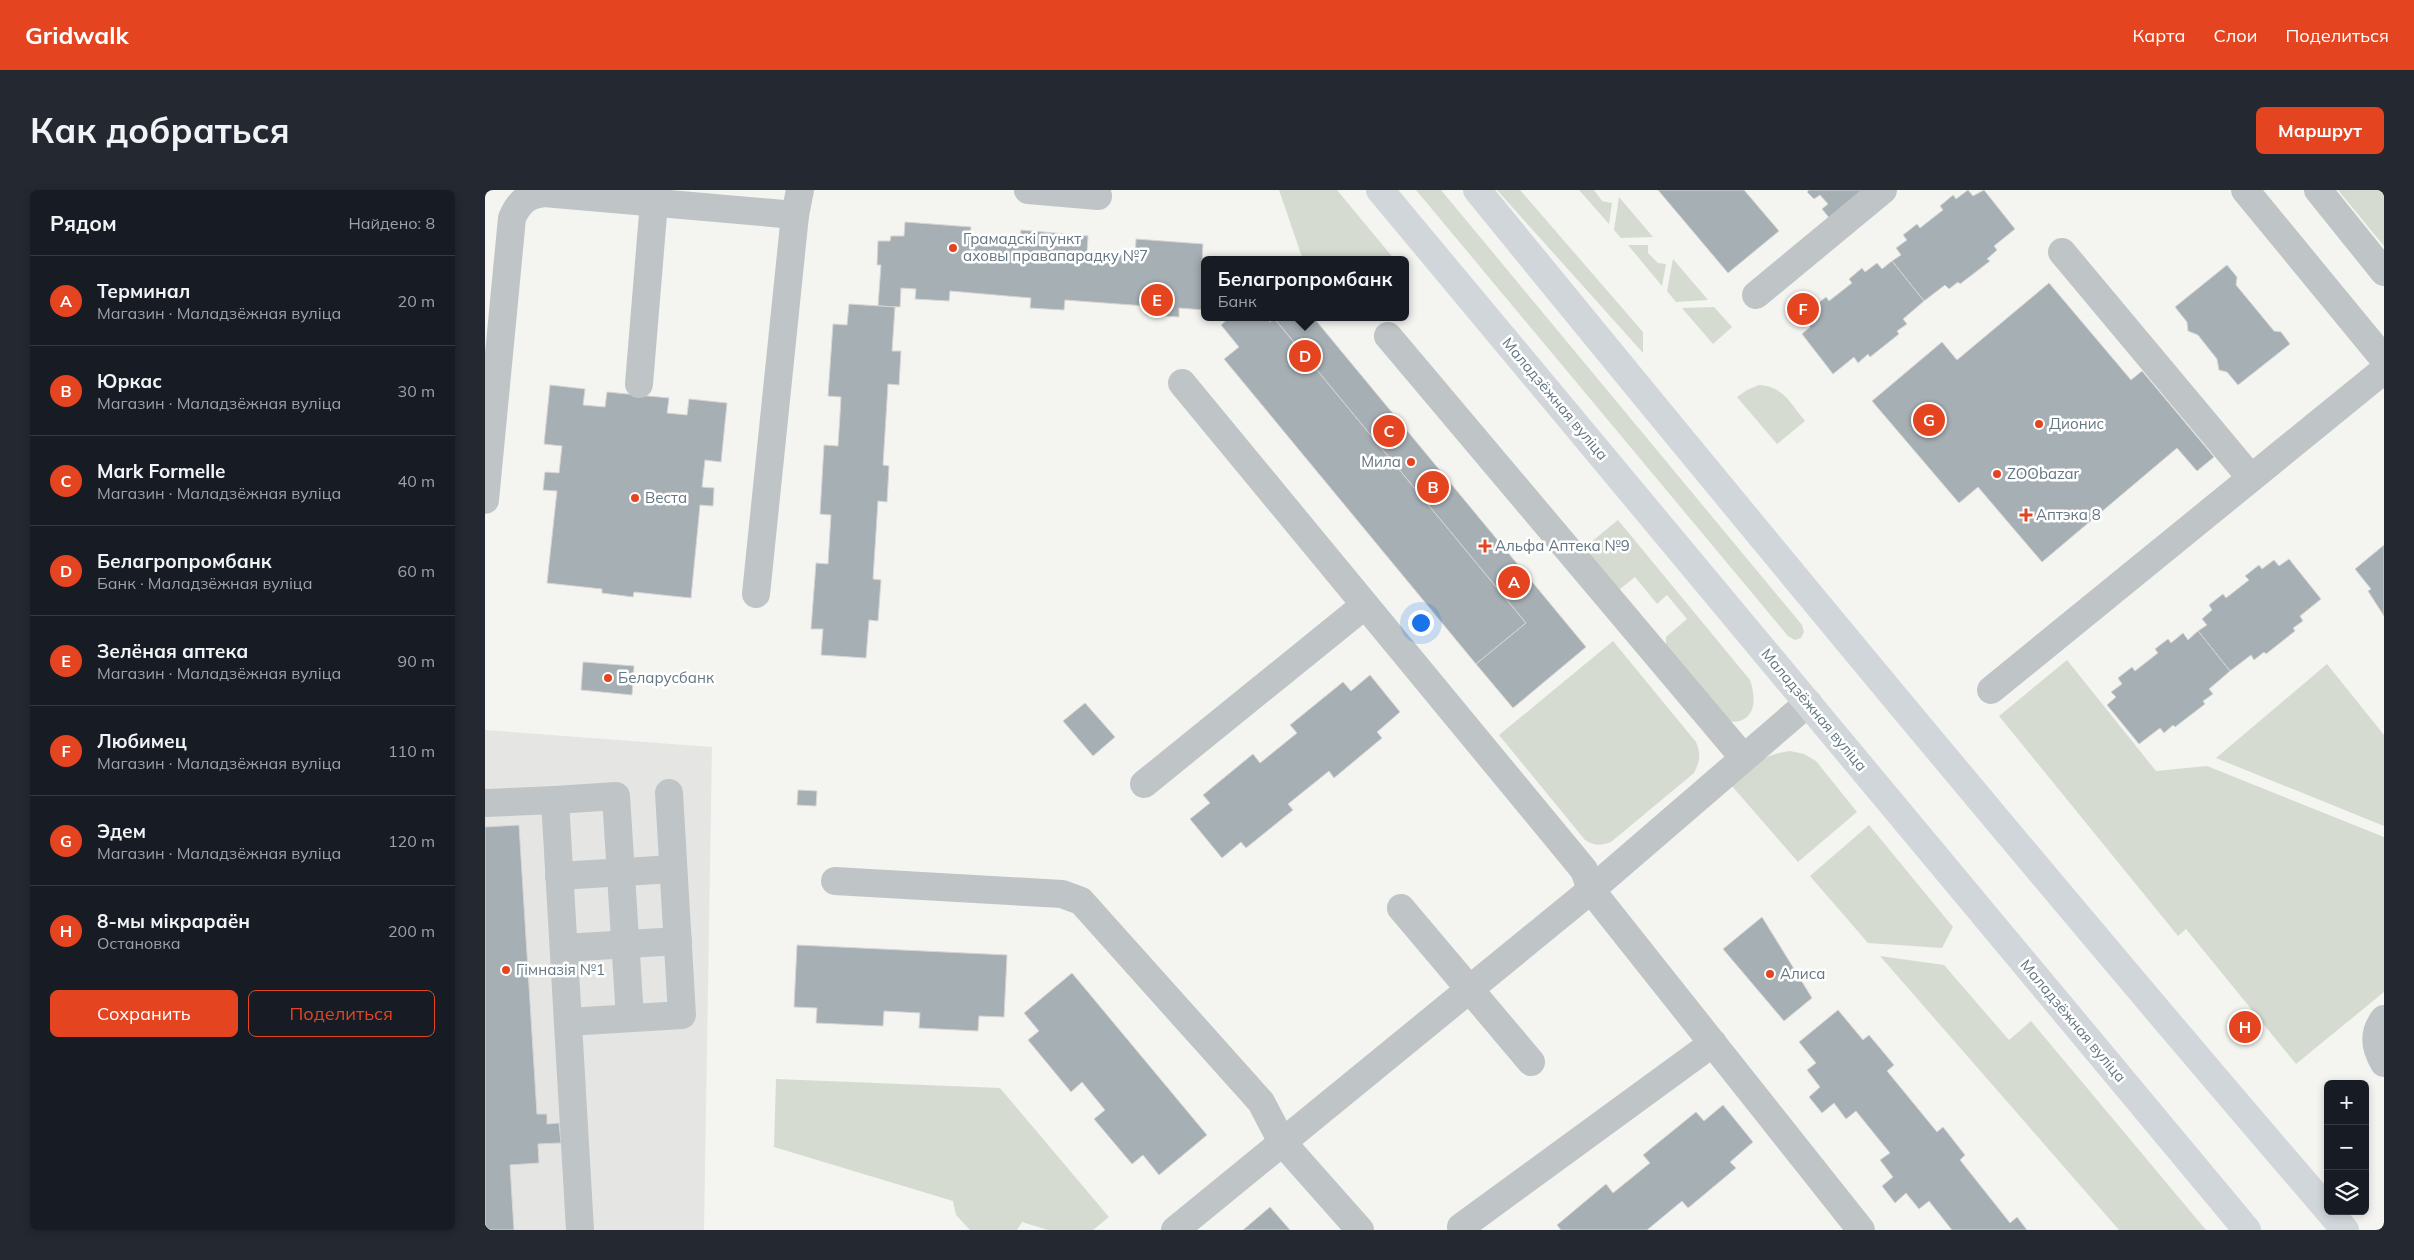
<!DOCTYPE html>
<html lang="ru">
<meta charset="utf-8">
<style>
:root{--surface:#171b24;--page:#242831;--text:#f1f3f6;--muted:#9ea1a6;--line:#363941;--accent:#e54420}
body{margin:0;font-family:Mulish,sans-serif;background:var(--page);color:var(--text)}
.controls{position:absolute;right:15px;bottom:15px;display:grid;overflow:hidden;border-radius:8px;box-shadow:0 2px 8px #0003}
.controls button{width:45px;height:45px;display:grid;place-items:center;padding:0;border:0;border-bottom:1px solid var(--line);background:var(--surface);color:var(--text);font:25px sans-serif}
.you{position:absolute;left:935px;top:432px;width:18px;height:18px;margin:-12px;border:4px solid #fff;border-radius:50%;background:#1a73e8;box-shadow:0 0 0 8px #1a73e833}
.badge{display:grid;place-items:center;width:32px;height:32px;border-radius:50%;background:var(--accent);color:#fff;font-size:16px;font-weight:700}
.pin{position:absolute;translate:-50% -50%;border:2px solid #fff;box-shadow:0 1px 5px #0006}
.popup{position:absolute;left:716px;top:66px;width:208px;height:65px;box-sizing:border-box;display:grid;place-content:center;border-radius:8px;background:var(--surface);filter:drop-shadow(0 1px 4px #0005);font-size:16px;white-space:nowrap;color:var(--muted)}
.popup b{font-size:19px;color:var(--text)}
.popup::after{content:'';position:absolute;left:50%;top:100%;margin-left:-10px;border:10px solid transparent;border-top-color:var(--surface)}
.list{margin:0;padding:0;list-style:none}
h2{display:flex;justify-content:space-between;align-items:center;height:65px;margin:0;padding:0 20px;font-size:21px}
h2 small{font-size:16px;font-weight:400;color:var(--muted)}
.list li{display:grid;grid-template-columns:32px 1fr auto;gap:15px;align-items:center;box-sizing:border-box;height:90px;padding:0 20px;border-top:1px solid var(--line)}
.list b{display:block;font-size:19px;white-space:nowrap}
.list p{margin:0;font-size:16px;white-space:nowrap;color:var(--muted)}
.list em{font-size:16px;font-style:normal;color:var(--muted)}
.actions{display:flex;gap:10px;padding:15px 20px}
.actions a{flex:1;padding:11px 0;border:1px solid var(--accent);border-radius:8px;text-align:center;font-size:18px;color:var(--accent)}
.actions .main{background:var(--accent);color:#fff}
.icon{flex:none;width:28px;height:28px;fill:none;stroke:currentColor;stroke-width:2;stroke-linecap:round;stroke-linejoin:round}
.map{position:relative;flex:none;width:1899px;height:1040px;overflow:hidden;border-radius:8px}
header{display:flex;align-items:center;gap:30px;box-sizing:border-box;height:70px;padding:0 25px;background:var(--accent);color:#fff}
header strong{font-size:24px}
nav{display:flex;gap:28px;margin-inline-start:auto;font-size:18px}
.intro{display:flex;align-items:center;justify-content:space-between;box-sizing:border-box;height:120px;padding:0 30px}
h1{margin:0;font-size:35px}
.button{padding:12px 22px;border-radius:8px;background:var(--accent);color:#fff;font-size:18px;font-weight:700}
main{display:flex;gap:30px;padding:0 30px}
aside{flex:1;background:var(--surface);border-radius:8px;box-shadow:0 2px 8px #0003}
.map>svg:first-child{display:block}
.built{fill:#e5e6e4}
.green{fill:#d6dbd1}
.building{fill:#a6afb4;stroke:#d6d5d3}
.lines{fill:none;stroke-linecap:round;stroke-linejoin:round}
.minor{stroke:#bfc4c6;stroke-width:28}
.major{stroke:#d1d6da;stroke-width:28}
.poi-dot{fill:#e54420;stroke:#fff;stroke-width:2}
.labels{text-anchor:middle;stroke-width:5;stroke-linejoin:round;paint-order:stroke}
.poi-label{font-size:15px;fill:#637682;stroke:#fff;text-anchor:start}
.street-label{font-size:15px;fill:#637682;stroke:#fff}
</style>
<header>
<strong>Gridwalk</strong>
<nav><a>Карта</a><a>Слои</a><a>Поделиться</a></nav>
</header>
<div class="intro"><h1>Как добраться</h1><a class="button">Маршрут</a></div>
<main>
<aside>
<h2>Рядом<small>Найдено: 8</small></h2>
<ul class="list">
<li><span class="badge">A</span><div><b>Терминал</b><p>Магазин · Маладзёжная вуліца</p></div><em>20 m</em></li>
<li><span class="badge">B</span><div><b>Юркас</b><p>Магазин · Маладзёжная вуліца</p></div><em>30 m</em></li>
<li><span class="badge">C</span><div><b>Mark Formelle</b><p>Магазин · Маладзёжная вуліца</p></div><em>40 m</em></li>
<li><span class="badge">D</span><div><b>Белагропромбанк</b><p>Банк · Маладзёжная вуліца</p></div><em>60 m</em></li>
<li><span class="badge">E</span><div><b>Зелёная аптека</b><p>Магазин · Маладзёжная вуліца</p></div><em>90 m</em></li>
<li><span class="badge">F</span><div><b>Любимец</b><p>Магазин · Маладзёжная вуліца</p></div><em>110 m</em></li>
<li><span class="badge">G</span><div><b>Эдем</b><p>Магазин · Маладзёжная вуліца</p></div><em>120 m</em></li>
<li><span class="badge">H</span><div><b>8-мы мікрараён</b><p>Остановка</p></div><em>200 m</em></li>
</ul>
<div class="actions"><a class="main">Сохранить</a><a>Поделиться</a></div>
</aside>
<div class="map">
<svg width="1899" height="1040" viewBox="0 0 1899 1040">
<rect width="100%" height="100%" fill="#f4f4f0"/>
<path class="built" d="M0 540 227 557 219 1040H0Z"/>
<g class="green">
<path d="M794 0H852L910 70H818Z"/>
<path d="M931 0H956L1317 435 1319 442 1316 448 1310 450 1303 446Z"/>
<path d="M1012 0H1035L1158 142V163Z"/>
<path d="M1094 0H1109L1117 11 1127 13 1124 34Z"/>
<path d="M1853 0H1899V56Z"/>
<path d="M1134 7 1168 47 1136 48 1129 40Z"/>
<path d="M1143 55H1163V63L1173 73 1181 74 1177 96Z"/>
<path d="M1188 69 1223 110 1191 112 1182 101Z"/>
<path d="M1229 117 1247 137 1228 154 1197 118Z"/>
<path d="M1274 195C1298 196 1306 214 1320 231L1292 254 1252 207 1262 200Z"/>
<path d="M1133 330 1265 490C1274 516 1267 538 1236 530L1181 464V447L1202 429 1182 405 1172 414 1150 387 1130 403 1095 361Z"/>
<path d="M1128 451 1211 552C1216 564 1215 571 1209 583L1126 652C1115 656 1110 656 1100 650L1014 545Z"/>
<path d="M1582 470 1671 581 1722 576 1899 647V802L1811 874 1701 739 1693 746 1514 526Z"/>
<path d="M1842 474 1899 545V636L1731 568Z"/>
<path d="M1305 561 1319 564 1331 571 1372 622 1313 672 1246 595C1266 578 1277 564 1305 561Z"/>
<path d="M1384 635 1468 737 1457 758 1383 753 1325 686Z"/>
<path d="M1395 766 1459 775 1524 850 1546 831 1721 1040H1634Z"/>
<path d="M291 889 515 898 624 1027 608 1040H563L537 1032 532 1040H485L471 1025 468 1011 289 957Z"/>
</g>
<g class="building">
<path d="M1173 0H1259L1294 41 1243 83Z"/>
<path d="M1324 0H1381L1346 30 1337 19 1343 14 1335 5 1329 9 1322 2Z"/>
<path d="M1483 0 1488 6 1499 0 1530 39 1509 56 1512 60 1502 69 1505 71 1475 94 1473 92 1464 99 1460 95 1439 111 1407 71 1416 65 1411 58 1422 50 1418 45 1432 34 1435 38 1458 20 1455 16 1468 5 1471 9Z"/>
<path d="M420 32 486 37 485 52 517 54 534 55 536 40 603 46 602 62 650 66 651 49 718 54 717 72H720V120L694 118V127L661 125V116L580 110 579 120 545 118 546 108 465 101 464 111 430 109 431 99 416 98 415 117 393 116 396 75H392L393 51H405L406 46H419Z"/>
<path d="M1407 71 1439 111 1418 129 1422 134 1412 141 1414 144 1385 167 1383 164 1373 173 1369 167 1348 184 1317 144 1325 137 1320 132 1331 123 1327 118 1341 107 1344 111 1367 93 1364 89 1377 78 1380 82 1392 73 1397 79Z"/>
<path d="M1742 75 1752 87 1751 95 1789 141 1796 142 1805 154 1753 195 1742 182 1734 180 1732 169 1713 145 1703 141 1702 132 1690 117Z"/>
<path d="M1564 93 1646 190 1657 181 1729 267 1712 281 1692 258 1557 372 1493 297 1474 313 1387 211 1457 152 1472 170Z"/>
<path d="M364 114 410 117 407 161H416L414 195 403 194 398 275 404 276 402 312 393 311 388 389 396 390 393 431 384 430 381 468 336 465 338 439H326L331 373 343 374 346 325 335 324 339 255 353 256 355 225 356 207 343 206 348 134 362 135Z"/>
<path d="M745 127H781L785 132 789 128 1041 433 991 474 739 169 754 157 736 135Z"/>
<path d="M828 127 1101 457 1028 518 991 474 1041 433 789 128Z"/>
<path d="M65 195 100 199 98 215 120 217 122 202 184 208 182 223 202 225 204 209 242 213 236 272 220 270 217 297 229 298 228 316 215 315 206 408 149 402 148 407 117 403V399L62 393 72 301 58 300 60 282 74 283 77 256 59 254Z"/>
<path d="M1899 355V426L1883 401 1886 399 1870 379Z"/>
<path d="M1804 369 1836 409 1815 426 1818 431 1808 438 1810 441 1781 464 1779 462 1769 470 1766 465 1745 481 1713 441 1722 435 1717 429 1727 420 1724 415 1738 404 1741 408 1764 390 1760 386 1774 375 1777 379 1789 370 1794 376Z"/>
<path d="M1713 441 1745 481 1724 499 1728 504 1718 511 1720 514 1690 537 1688 535 1679 543 1675 538 1654 554 1622 515 1631 507 1626 502 1637 494 1633 488 1647 477 1650 481 1673 463 1670 459 1683 449 1686 453 1698 443 1703 450Z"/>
<path d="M98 472 149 476 147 505 96 500Z"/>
<path d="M885 485 915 522 892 542 897 548 849 588 844 581 803 614 808 620 761 658 756 652 737 668 705 629 725 613 718 605 768 564 775 573 812 543 805 535 858 492 866 501Z"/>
<path d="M600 513 630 547 608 566 578 531Z"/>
<path d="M313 600 332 601 331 616 312 615Z"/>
<path d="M34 635 52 924H62V934L74 933 76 953 53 954 54 973 25 975 29 1040H0V637Z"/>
<path d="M1277 727 1327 808 1299 831 1238 759Z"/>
<path d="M312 755 522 765 519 827 494 826 493 841 434 838 435 823 399 821 398 836 331 833 332 818 309 817Z"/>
<path d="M587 783 722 945 674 985 658 965 647 974 609 929 620 920 597 892 586 902 543 850 554 841 539 823Z"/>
<path d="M1353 820 1378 850 1384 845 1409 875 1402 881 1452 942 1458 937 1480 965 1475 970 1525 1033 1532 1027 1542 1040H1467L1444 1011 1434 1019 1421 1003 1410 1013 1397 996 1408 987 1395 970 1405 963 1371 921 1361 929 1349 913 1337 923 1324 907 1335 897 1322 880 1331 873 1314 852Z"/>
<path d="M1238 915 1268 952 1245 972 1251 978 1203 1018 1197 1011 1162 1040H1076L1072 1035 1121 994 1128 1003 1165 973 1158 965 1211 922 1219 931Z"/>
<path d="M785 1017 805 1040H758Z"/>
</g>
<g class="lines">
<g class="minor">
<path d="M543 0 613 6"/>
<path d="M1760 0 1899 169"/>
<path d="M1833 0 1899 82"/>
<path d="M1577 62 1766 288"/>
<path d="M1271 105 1398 0"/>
<path d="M903 146 1258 567"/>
<path d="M697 193 1099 680 1106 700 1376 1040"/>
<path d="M154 194 170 0"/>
<path d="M0 310 27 28C34 12 42 5 59 3L310 25"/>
<path d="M271 404 310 25 315 0"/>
<path d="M1506 500 1899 180"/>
<path d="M659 594 880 415"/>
<path d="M70 610 131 606 145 828"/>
<path d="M0 613 70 610 95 1040"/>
<path d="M74 686 188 679"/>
<path d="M350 691 577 704 596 711 776 912 797 952 875 1040"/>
<path d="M916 718 1046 872"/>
<path d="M79 758 193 751"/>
<path d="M1899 829C1888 843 1890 858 1899 873"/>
<path d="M83 832 197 825 184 603"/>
<path d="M976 1037 1228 853"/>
<path d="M690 1040 1106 700 1323 513"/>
</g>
<g class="major">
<path d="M895 0 1762 1040"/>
<path d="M992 0C1272 343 1554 684 1843 1020"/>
<path d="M1844 1021 1860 1040"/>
</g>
</g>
<g class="poi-dot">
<circle cx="468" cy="58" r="5"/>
<circle cx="1554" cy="234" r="5"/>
<circle cx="926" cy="272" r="5"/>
<circle cx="1512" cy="284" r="5"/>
<circle cx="150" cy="308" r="5"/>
<path d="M1538.5 317.5h5v5h5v5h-5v5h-5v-5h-5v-5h5z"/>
<path d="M997.5 348.5h5v5h5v5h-5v5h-5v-5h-5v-5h5z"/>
<circle cx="123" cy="488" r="5"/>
<circle cx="21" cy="780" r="5"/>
<circle cx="1285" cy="784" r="5"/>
</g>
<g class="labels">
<g class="poi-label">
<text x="478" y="54">Грамадскі пункт<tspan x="478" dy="17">аховы правапарадку №7</tspan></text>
<text x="1564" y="239">Дионис</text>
<text x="916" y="277" text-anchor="end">Мила</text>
<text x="1522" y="289">ZOObazar</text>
<text x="160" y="313">Веста</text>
<text x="1551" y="330">Аптэка 8</text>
<text x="1010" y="361">Альфа Аптека №9</text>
<text x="133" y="493">Беларусбанк</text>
<text x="31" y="785">Гімназія №1</text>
<text x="1295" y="789">Алиса</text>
</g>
<g class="street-label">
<text transform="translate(1070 209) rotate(50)" y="5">Маладзёжная вуліца</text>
<text transform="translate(1329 520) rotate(50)" y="5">Маладзёжная вуліца</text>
<text transform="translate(1588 831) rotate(50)" y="5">Маладзёжная вуліца</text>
</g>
</g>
</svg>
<div class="controls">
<button>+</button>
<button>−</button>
<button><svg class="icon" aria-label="layers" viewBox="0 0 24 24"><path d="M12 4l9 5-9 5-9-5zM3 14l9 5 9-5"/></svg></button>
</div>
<div class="you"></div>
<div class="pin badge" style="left:1029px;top:392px">A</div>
<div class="pin badge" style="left:948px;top:297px">B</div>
<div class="pin badge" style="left:904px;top:241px">C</div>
<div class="pin badge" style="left:820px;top:166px">D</div>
<div class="popup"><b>Белагропромбанк</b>Банк</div>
<div class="pin badge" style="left:672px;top:110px">E</div>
<div class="pin badge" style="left:1318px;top:119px">F</div>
<div class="pin badge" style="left:1444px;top:230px">G</div>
<div class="pin badge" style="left:1760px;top:837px">H</div>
</div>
</main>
